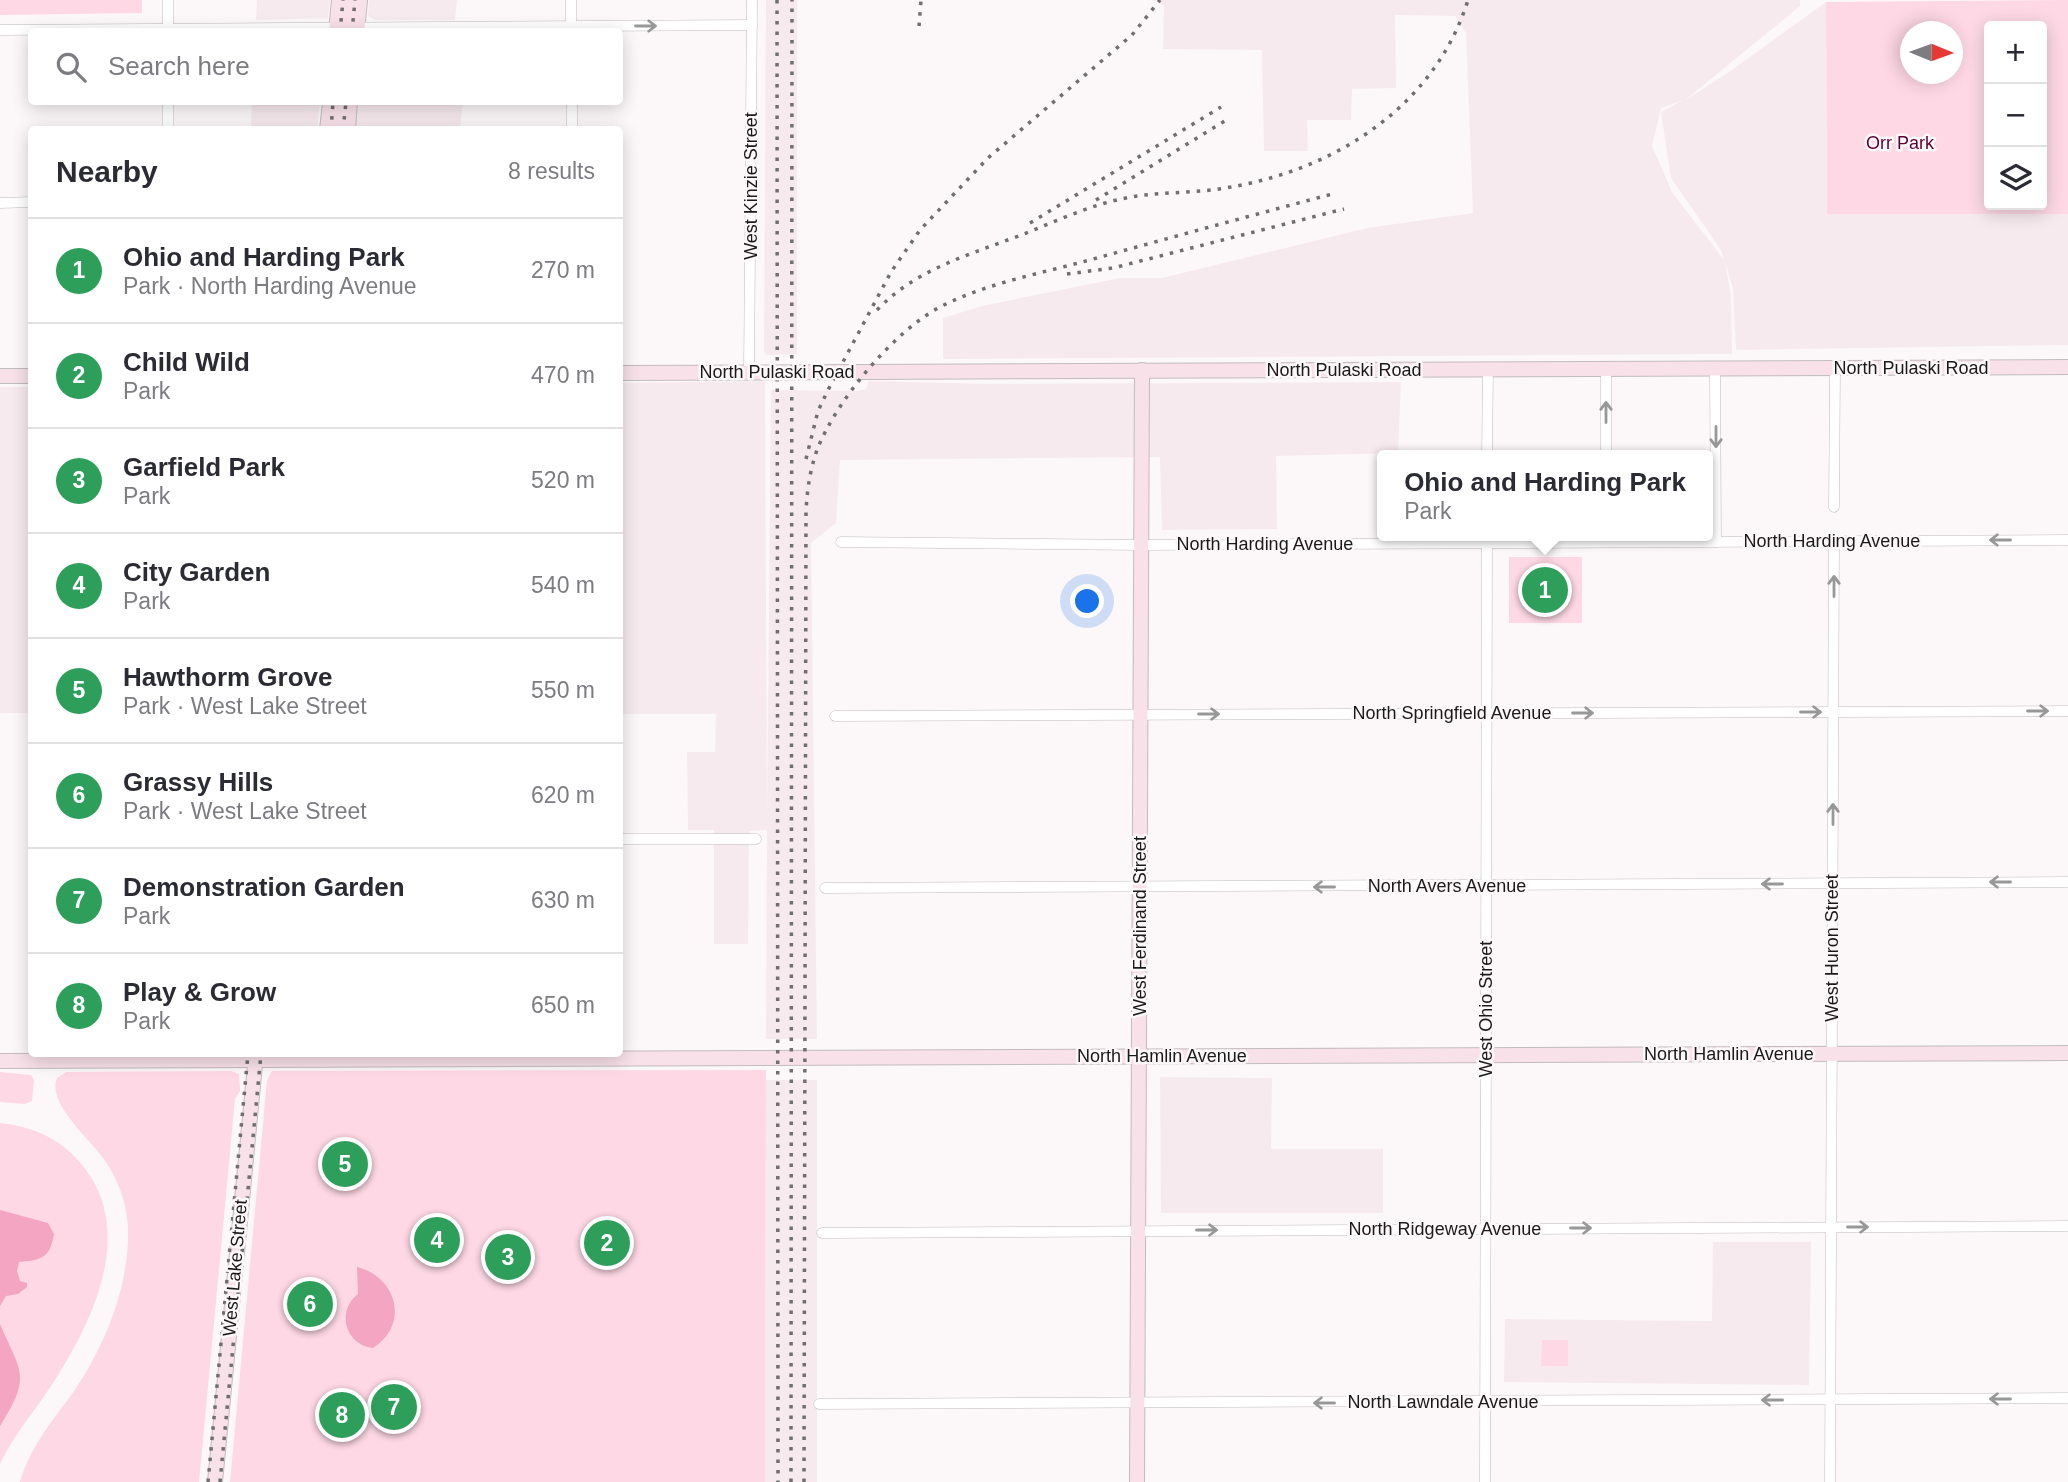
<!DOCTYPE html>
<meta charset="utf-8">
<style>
:root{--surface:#fff;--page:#f2f2f3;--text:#2b2b33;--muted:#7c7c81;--line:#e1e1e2;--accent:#1b7b2c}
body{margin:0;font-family:Helvetica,sans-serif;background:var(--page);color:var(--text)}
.controls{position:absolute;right:21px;top:21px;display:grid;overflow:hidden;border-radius:7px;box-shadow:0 4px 18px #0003}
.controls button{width:63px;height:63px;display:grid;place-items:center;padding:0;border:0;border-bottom:2px solid var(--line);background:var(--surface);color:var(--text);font:35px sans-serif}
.compass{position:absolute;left:1900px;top:21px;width:63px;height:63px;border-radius:50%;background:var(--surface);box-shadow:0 4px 18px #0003;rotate:91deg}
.you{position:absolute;left:1088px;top:602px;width:24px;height:24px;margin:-18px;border:5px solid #fff;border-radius:50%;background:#1a73e8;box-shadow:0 0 0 10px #1a73e833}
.badge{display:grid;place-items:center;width:46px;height:46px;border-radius:50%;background:var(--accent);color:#fff;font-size:23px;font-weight:700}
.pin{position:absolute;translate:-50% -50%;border:4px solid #fff;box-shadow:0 2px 7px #0006}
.popup{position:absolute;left:1377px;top:450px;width:336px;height:91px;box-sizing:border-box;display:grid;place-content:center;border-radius:7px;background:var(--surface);filter:drop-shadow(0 2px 5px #0005);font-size:23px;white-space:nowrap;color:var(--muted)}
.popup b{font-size:26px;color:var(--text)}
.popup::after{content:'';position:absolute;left:50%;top:100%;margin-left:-14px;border:14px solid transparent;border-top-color:var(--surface)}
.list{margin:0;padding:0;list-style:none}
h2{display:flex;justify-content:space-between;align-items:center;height:91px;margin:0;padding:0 28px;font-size:30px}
h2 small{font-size:23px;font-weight:400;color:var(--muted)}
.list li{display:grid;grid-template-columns:46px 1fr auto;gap:21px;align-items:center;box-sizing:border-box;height:105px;padding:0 28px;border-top:2px solid var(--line)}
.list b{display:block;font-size:26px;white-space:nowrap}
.list p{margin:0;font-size:23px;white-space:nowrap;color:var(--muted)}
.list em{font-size:23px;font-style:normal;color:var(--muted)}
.icon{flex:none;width:38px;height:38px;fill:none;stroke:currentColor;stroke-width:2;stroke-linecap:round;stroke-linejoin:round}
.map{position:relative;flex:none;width:2068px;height:1482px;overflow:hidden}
.search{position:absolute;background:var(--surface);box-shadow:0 4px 18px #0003;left:28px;top:28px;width:595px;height:77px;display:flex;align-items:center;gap:18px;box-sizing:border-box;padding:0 24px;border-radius:7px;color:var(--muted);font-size:26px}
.panel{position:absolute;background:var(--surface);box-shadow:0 4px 18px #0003;left:28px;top:126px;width:595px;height:931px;border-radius:7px}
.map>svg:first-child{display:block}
.built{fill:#f7eaee;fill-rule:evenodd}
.green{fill:#fed8e5;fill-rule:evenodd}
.water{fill:#f4a5c2}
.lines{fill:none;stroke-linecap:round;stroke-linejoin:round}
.street-casing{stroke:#c1bcbe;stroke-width:11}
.secondary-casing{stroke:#c1bcbe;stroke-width:16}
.street{stroke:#fff;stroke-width:10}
.secondary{stroke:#f9e1ea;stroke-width:14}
.rail{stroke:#706e6e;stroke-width:3.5;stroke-dasharray:3.5 7;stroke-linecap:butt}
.oneway{stroke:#989898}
.labels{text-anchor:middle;stroke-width:5;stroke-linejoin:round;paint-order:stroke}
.park-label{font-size:18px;fill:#5e0033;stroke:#fcf8f9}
.street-label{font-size:18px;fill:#1b1a1a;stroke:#fcf8f9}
</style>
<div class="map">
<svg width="2068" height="1482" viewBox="0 0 2068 1482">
<rect width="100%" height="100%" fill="#fcf8f9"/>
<g class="built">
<path d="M257 0H330L328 18 256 20Z"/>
<path d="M369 0H457L455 20H375L368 16Z"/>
<path d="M766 0H797V354L775 355H766L764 351Z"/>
<path d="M1154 0H1800V6L1684 101 1729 72 1826 2 1827 214H2068V345L1736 350 1733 289 1725 262 1731 295 1732 354 943 359V318L982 306 1120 278H1162L1367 228 1473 213 1466 33 1455 16 1395 15 1396 88 1352 89 1351 120H1307L1308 151H1264L1262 50 1163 49 1164 6ZM1681 101 1661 112 1671 178 1721 250 1724 260 1672 192 1652 146 1661 108Z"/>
<path d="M252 102H320L317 129H251Z"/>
<path d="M359 102H463L460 129H356Z"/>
<path d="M765 381 767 813 771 390 858 391 866 389 869 381 989 384 1401 382 1398 453 1276 456 1277 529 1162 530 1160 457 840 460 836 523 811 543 817 1039H766L767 830 749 831 748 944H714V830H688L687 752H715L716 714H620V383Z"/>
<rect x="0" y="387" width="31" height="326"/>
<path d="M1160 1077 1272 1078 1271 1149H1383V1213H1161Z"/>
<path d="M766 1080H817V1482H765Z"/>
<path d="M1713 1242H1811L1809 1385 1504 1382 1505 1319 1712 1321Z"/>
</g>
<g class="green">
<path d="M0 0H142V13L0 15Z"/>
<path d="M2068 0V214H1827L1826 2ZM1989 26H2042V205H1989ZM1910 32H1952V74H1910Z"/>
<rect x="1509" y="557" width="73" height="66"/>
<path d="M766 1070 765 1482H230L267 1080 272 1071Z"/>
<path d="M231 1071 239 1074 240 1091 235 1099 199 1482H20C30 1447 53 1420 74 1391 106 1344 130 1284 128 1227 127 1204 118 1180 106 1162 93 1141 46 1104 57 1078L66 1072Z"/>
<path d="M0 1072 31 1075 34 1080 32 1101 25 1104 0 1102Z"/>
<path d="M0 1123C38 1127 67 1142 89 1174 133 1240 90 1326 53 1383 35 1411 14 1434 0 1464Z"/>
<path d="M1542 1340H1568V1366H1541Z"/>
</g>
<g class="water">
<path d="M0 1210 48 1223 54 1234C50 1258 42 1260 19 1262L17 1271 20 1281 27 1283V1287L18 1294 6 1296 0 1306Z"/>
<path d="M357 1267C397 1277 410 1324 373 1348 345 1345 336 1311 358 1294Z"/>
<path d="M0 1324C21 1373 32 1376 0 1426Z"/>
</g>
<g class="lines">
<defs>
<g id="street">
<path d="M0 30 752 25"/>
<path d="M571 31V0"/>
<path d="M168 32V0"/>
<path d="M572 102V130"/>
<path d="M168 130V102"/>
<path d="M0 203 32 202"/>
<path d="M1606 369V455"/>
<path d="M1715 369 1716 542"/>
<path d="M749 372 752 0"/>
<path d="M1487 455 1488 369"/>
<path d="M1834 507 1835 368"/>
<path d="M841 542 1141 545 2068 540"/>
<path d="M835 716 2068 711"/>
<path d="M620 839H756"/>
<path d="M825 888 2068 882"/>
<path d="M822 1233 2068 1226"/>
<path d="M819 1404 2068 1398"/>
<path d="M1485 1482 1487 536"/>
<path d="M1830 1482 1834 541"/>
</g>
<g id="secondary">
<path d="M336 32 339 0"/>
<path d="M346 32 349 0"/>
<path d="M357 32 360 0"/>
<path d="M327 130 330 102"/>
<path d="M337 130 340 102"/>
<path d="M348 130 350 102"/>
<path d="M620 373 2068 367"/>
<path d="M0 376H32"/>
<path d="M0 1061 2068 1053"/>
<path d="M215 1482 256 1054"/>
<path d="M1137 1482 1142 370"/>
</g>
</defs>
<use href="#street" class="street-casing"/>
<use href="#secondary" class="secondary-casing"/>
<use href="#street" class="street"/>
<use href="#secondary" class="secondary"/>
<g class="rail">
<path d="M777 0 778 1482"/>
<path d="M919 26 921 0"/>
<path d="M340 32 343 0"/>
<path d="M352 32 355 0"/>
<path d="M331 130 333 102"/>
<path d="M343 130 346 102"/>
<path d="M1096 200 1228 119"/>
<path d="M1030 223 1221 107"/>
<path d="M1067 274 1113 268 1344 209"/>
<path d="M877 310C916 269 969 255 1021 235 1055 222 1089 205 1126 198 1160 191 1196 194 1231 187 1336 169 1435 106 1468 0"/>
<path d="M806 459 818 411 828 390 891 272 920 230 988 158 1132 35 1160 0"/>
<path d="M208 1482 248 1054"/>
<path d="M220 1482 261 1054"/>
<path d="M791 1482 792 0"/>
<path d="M804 1482 806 512C807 490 810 470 817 450 836 401 893 332 940 307 984 284 1038 274 1086 261 1169 238 1253 215 1336 193"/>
</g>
</g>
<defs><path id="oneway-shaft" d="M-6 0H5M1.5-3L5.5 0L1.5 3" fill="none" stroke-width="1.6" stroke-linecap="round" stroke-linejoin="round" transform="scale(1.75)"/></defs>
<g class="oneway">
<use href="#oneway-shaft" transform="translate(646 26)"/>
<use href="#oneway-shaft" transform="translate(1606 412) rotate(-90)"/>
<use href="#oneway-shaft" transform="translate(1716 437) rotate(90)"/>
<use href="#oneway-shaft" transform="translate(2000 540) rotate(180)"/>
<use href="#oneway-shaft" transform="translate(1834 586) rotate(-90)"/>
<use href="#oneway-shaft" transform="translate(2038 711)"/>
<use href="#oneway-shaft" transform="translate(1811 712)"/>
<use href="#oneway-shaft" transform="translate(1583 713)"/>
<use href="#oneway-shaft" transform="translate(1209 714)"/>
<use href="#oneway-shaft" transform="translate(1833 814) rotate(-90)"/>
<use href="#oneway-shaft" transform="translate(2000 882) rotate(180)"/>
<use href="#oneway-shaft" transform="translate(1772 884) rotate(180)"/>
<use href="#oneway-shaft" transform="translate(1324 887) rotate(180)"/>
<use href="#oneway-shaft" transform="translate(1858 1227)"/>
<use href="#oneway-shaft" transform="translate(1581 1228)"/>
<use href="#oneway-shaft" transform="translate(1207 1230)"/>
<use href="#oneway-shaft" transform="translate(2000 1399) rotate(180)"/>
<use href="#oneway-shaft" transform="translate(1772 1400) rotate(180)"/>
<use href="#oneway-shaft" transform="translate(1324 1403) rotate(180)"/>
</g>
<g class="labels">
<g class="park-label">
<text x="1900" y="149">Orr Park</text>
</g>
<g class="street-label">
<text transform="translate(751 186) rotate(-90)" y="6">West Kinzie Street</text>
<text x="1911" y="374">North Pulaski Road</text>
<text x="1344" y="376">North Pulaski Road</text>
<text x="777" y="378">North Pulaski Road</text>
<text x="1832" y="547">North Harding Avenue</text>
<text x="1265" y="550">North Harding Avenue</text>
<text x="1452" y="719">North Springfield Avenue</text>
<text x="1447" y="892">North Avers Avenue</text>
<text transform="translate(1140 926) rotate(-90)" y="6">West Ferdinand Street</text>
<text transform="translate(1832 948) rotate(-90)" y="6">West Huron Street</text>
<text transform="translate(1486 1009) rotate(-90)" y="6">West Ohio Street</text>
<text x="1729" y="1060">North Hamlin Avenue</text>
<text x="1162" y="1062">North Hamlin Avenue</text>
<text x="1445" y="1235">North Ridgeway Avenue</text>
<text transform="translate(235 1268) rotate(-85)" y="6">West Lake Street</text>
<text x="1443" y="1408">North Lawndale Avenue</text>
</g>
</g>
</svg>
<div class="controls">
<button>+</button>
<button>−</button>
<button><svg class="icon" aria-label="layers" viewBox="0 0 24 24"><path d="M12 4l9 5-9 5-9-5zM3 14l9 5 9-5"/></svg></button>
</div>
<svg class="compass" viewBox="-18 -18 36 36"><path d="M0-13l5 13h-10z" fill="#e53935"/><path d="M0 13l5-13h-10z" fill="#7c7c81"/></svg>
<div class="you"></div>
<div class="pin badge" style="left:1545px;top:590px;background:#2e9e5b">1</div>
<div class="popup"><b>Ohio and Harding Park</b>Park</div>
<div class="pin badge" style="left:607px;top:1243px;background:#2e9e5b">2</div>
<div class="pin badge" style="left:508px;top:1257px;background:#2e9e5b">3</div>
<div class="pin badge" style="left:437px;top:1240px;background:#2e9e5b">4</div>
<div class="pin badge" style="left:345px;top:1164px;background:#2e9e5b">5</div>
<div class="pin badge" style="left:310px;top:1304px;background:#2e9e5b">6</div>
<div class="pin badge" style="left:394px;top:1407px;background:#2e9e5b">7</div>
<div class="pin badge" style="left:342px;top:1415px;background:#2e9e5b">8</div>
<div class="search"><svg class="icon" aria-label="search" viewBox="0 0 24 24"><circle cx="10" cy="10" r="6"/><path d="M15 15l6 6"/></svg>Search here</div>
<section class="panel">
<h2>Nearby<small>8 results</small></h2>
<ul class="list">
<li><span class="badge" style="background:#2e9e5b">1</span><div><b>Ohio and Harding Park</b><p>Park · North Harding Avenue</p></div><em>270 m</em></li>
<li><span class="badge" style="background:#2e9e5b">2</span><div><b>Child Wild</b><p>Park</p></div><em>470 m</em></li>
<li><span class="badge" style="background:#2e9e5b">3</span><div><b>Garfield Park</b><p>Park</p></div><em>520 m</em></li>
<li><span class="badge" style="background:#2e9e5b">4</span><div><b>City Garden</b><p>Park</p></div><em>540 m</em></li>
<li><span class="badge" style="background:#2e9e5b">5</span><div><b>Hawthorm Grove</b><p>Park · West Lake Street</p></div><em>550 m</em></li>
<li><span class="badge" style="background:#2e9e5b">6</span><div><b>Grassy Hills</b><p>Park · West Lake Street</p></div><em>620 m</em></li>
<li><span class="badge" style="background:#2e9e5b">7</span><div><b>Demonstration Garden</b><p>Park</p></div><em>630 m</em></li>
<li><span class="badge" style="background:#2e9e5b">8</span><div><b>Play &amp; Grow</b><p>Park</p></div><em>650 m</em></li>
</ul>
</section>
</div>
